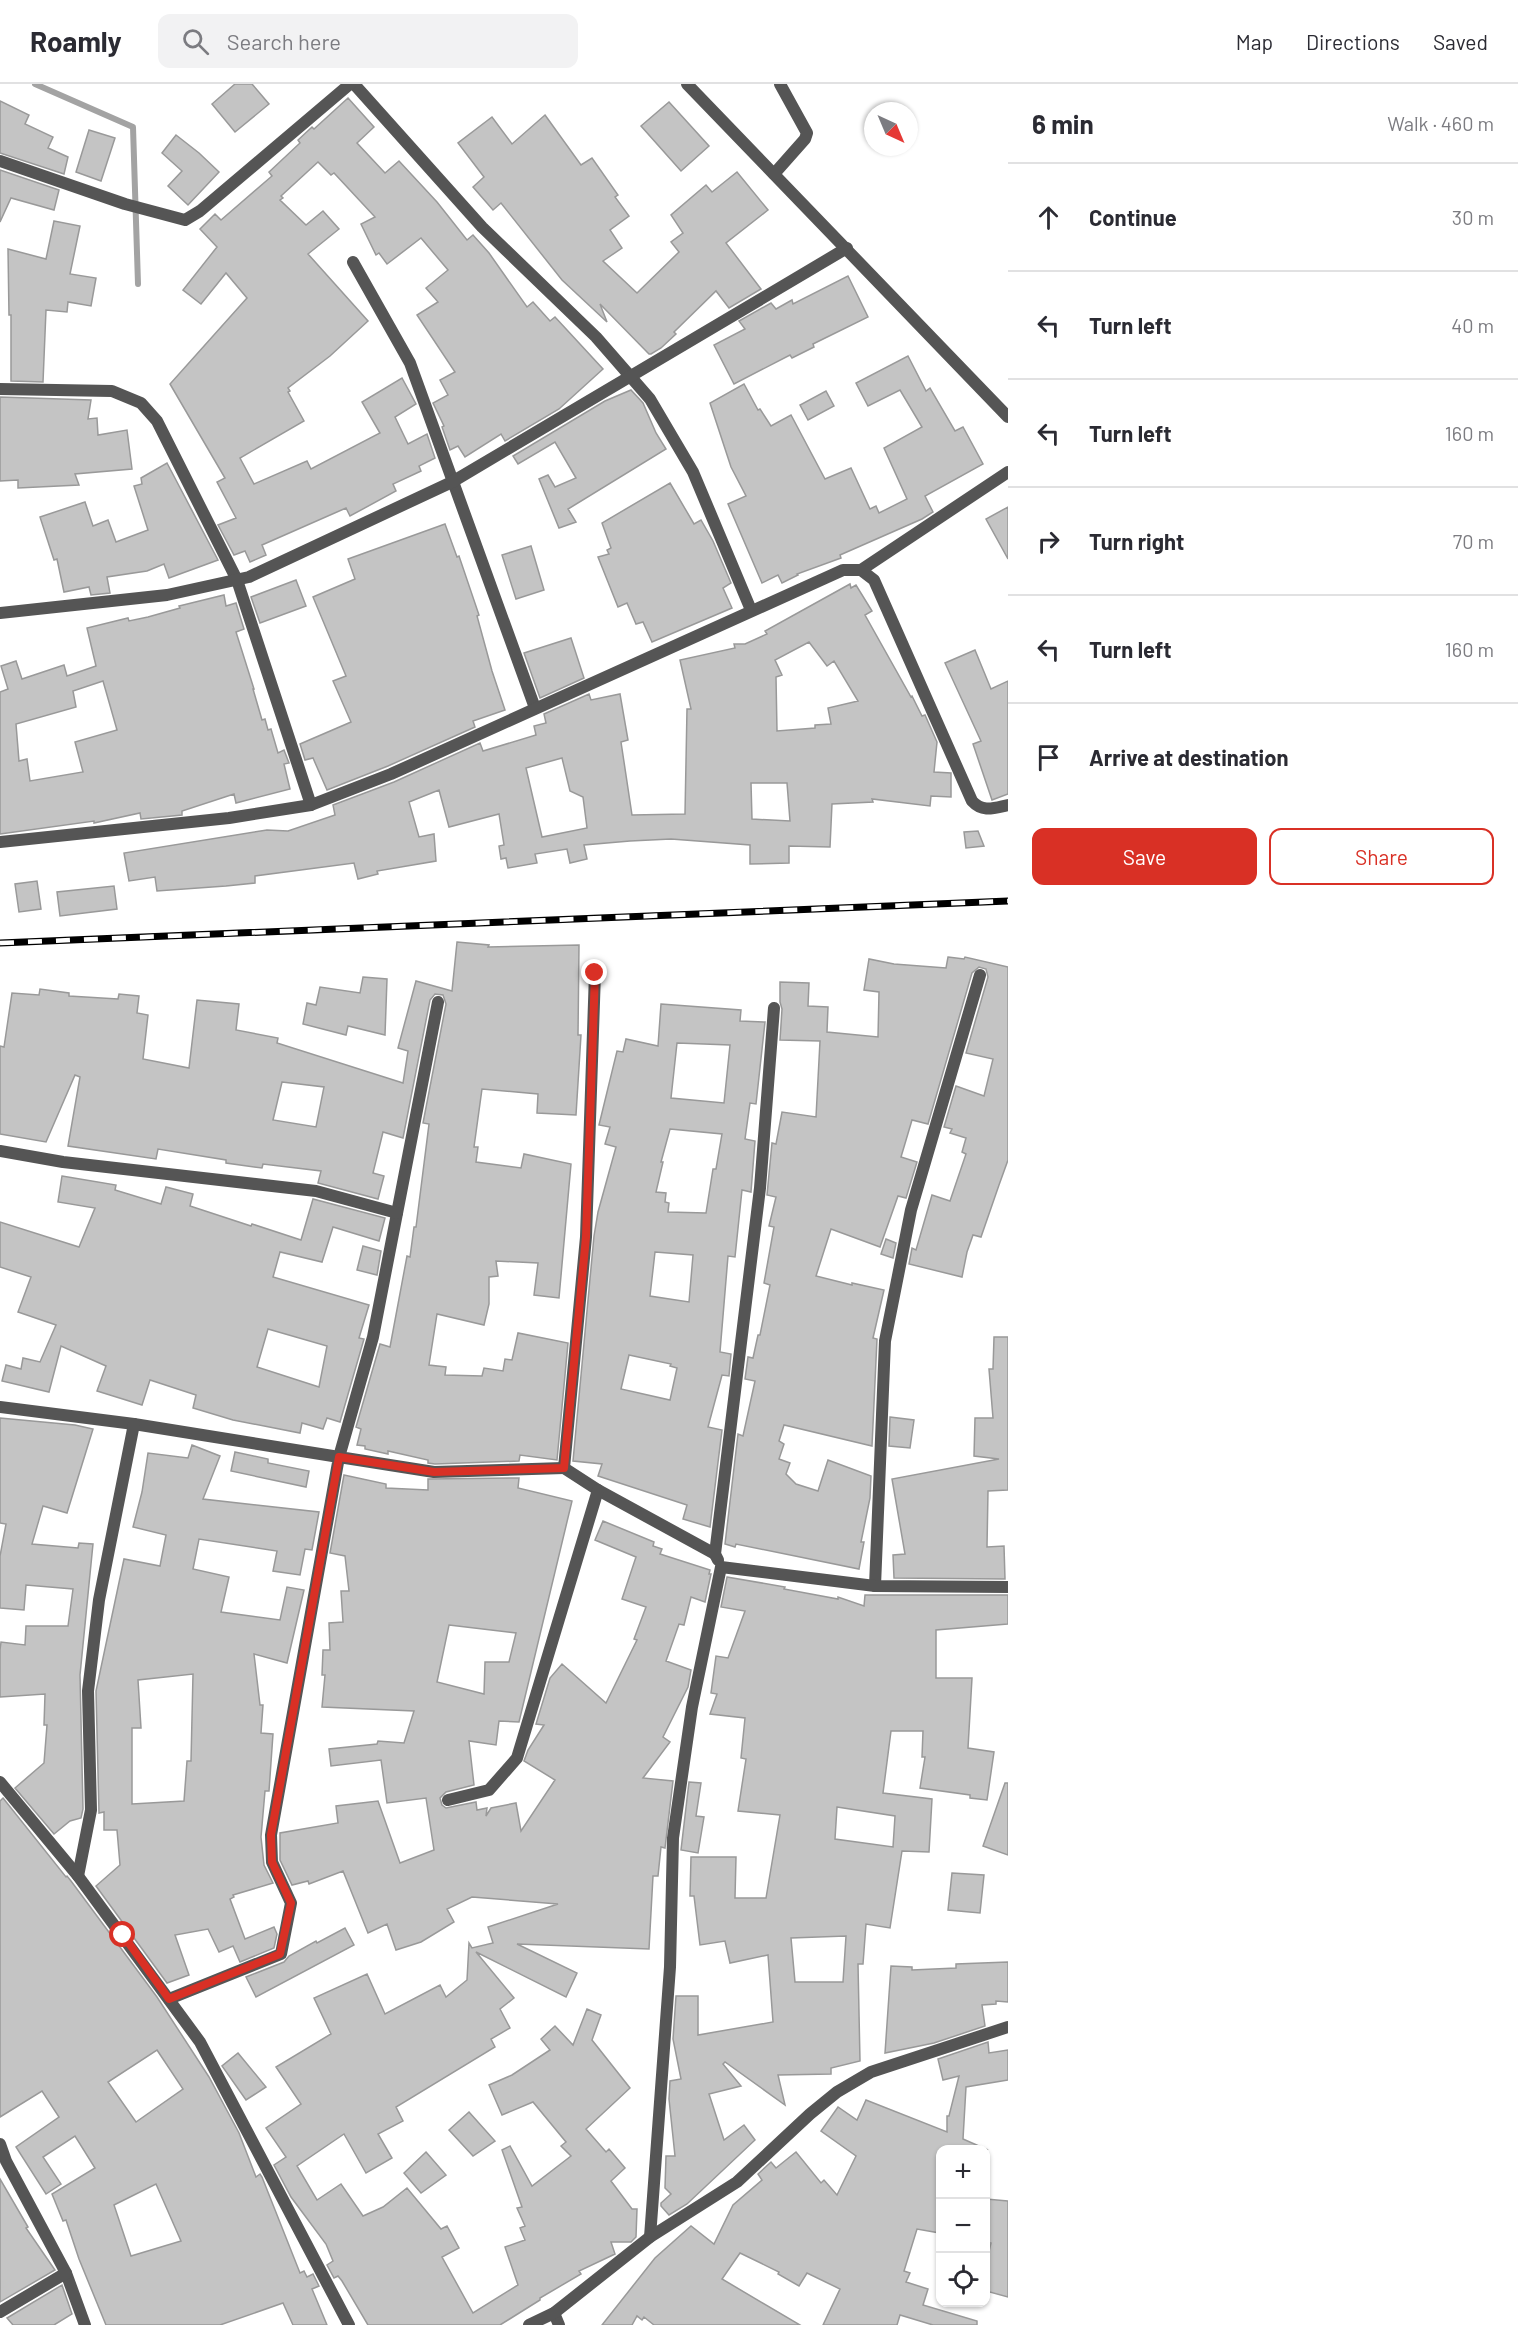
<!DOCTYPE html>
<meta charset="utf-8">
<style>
:root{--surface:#fff;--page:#f2f2f3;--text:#2b2b33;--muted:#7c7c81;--line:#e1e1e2;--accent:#d93025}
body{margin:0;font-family:Barlow,sans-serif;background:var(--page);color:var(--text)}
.controls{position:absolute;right:18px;bottom:18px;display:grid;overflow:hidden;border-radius:12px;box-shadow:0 2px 4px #0004}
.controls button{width:54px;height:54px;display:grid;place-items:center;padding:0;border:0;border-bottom:2px solid var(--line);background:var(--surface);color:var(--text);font:30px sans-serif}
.compass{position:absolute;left:864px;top:18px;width:54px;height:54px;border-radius:50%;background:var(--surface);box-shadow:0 2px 4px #0004;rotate:136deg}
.stop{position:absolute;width:18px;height:18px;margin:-14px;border:4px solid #d93025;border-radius:50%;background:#fff}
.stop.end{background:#d93025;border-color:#fff;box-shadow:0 2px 6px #0008}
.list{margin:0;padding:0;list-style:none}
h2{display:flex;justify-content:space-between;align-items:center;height:78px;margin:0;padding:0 24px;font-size:26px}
h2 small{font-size:20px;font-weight:400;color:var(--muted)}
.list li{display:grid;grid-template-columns:39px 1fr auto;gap:18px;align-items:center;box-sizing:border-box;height:108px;padding:0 24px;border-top:2px solid var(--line)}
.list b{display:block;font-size:22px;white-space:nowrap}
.list em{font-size:20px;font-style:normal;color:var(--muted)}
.actions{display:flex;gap:12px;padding:18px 24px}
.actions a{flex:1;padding:14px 0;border:2px solid var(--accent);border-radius:12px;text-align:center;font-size:21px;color:var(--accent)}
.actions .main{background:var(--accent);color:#fff}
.icon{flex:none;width:33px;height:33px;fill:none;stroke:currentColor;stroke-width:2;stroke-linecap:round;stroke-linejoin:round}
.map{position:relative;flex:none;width:1008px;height:2241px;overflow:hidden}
header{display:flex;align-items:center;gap:36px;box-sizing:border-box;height:84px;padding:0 30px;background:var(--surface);border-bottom:2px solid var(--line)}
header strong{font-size:28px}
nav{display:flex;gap:33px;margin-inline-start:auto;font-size:21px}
.search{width:420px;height:54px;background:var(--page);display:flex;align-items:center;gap:15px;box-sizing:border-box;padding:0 21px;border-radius:12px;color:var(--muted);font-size:22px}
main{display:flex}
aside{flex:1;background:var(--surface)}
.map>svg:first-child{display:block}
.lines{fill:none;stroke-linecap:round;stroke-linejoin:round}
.stream{stroke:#a3a3a3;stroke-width:6}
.building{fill:#c4c4c4;stroke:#999;stroke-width:1.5;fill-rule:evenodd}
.minor{stroke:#555;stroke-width:12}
.rail-casing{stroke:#000;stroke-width:7}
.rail{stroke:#fff;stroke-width:4.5;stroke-dasharray:14;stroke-linecap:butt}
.route{stroke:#d93025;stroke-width:8}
</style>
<header>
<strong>Roamly</strong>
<div class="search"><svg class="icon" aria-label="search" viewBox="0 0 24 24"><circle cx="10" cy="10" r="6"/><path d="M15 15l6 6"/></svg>Search here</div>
<nav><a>Map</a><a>Directions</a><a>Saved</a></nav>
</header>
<main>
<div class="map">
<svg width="1008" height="2241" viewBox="0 0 1008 2241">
<rect width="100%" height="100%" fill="#fff"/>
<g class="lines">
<path class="stream" d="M35 0 133 43 138 200"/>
</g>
<g class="building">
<path d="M235 0H252L269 20 235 48 212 20Z"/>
<path d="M348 14 374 43 357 59 385 89 399 77 437 118 467 156 473 151 489 169 527 223 533 218 550 237 555 233 603 285 559 325 505 357 501 350 465 373 458 362 450 366 442 343 444 342 433 319 448 311 440 296 455 288 417 231 438 218 426 204 448 186 421 154 387 180 379 169 376 171 361 140 375 133 334 89 331 91 318 78 281 112 283 114 280 116 306 141 323 127 339 145 308 170 368 237 330 272 288 304 290 307 288 308 304 337 240 374 254 400 307 377 311 385 380 349 362 318 402 294 416 320 395 333 408 360 427 350 435 374 419 382 421 387 393 400 396 407 350 432 346 424 262 461 266 471 250 478 245 467 234 471 218 441 236 434 217 398 225 394 170 300 247 214 226 189 201 220 183 206 217 163 200 145 215 130 221 136 272 92 269 88 300 59 298 56 312 43 314 45Z"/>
<path d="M0 17 29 31 25 40 53 53 48 64 68 73 64 90 0 69Z"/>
<path d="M669 18 709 62 681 87 641 42Z"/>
<path d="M545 31 581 81 592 74 618 111 615 113 629 132 610 146 622 164 603 177 637 209 679 168 671 158 683 149 671 131 706 101 712 108 737 88 768 126 726 159 761 205 729 224 716 207 674 248 676 250 661 264 651 270H649L600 220 607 238 562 196 501 119 493 126 473 103 484 93 458 59 492 33 512 60Z"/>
<path d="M89 46 115 54 101 97 76 88Z"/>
<path d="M176 51 199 69 219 88 188 121 168 102 182 87 162 69Z"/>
<path d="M0 86 59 106 54 126 11 114 0 138Z"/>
<path d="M54 137 80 142 70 190 96 194 91 222 68 218 67 228 46 226 43 298 11 297V231H9L8 165 46 175Z"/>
<path d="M848 192 868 233 813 260 814 263 792 274 790 271 734 300 714 261 745 245 739 237 771 219 776 225 792 216 793 220Z"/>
<path d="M908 272 926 307 930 304 955 347 963 343 983 380 925 412 933 428 922 435 840 471 841 474 797 490 798 491 782 499 778 491 762 499 728 420 746 412 731 383 710 319 744 300 758 326 760 325 771 342 791 331 825 395 851 384 870 425 876 422 879 429 907 415 884 364 922 343 900 306 868 322 856 299Z"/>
<path d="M631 306 643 319 656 349 666 365 568 425 576 438 559 444 539 395 548 391 555 403 576 394 555 358 518 380 513 372 605 317Z"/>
<path d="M826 307 834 322 808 336 800 321Z"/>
<path d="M0 313 91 316 88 335 97 334 98 351 127 346 132 385 75 390 79 401 18 404V396L0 397Z"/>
<path d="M167 379 218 476 169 494 164 480 147 487 107 493 110 509 91 511 89 503 64 508 57 475 54 476 40 433 85 418 93 442 108 436 116 458 148 446 134 402 142 400 141 394Z"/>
<path d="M670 399 694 440 701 436 713 457 731 499 723 504 732 524 652 558 643 538 636 540 627 519 618 523 598 473 609 470 607 466 611 464 602 439Z"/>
<path d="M1008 423V475L986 435Z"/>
<path d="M445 440 457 473 459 472 479 531 477 532 492 587 505 626 473 637 475 643 388 682 327 706 313 674 305 676 300 660 351 638 333 597 346 592 313 513 355 495 348 475Z"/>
<path d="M531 462 544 506 516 515 502 471Z"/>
<path d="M296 496 306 522 260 539 251 513Z"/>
<path d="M850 500 851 504 856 501 872 527 865 531 911 613 912 612 922 632 925 631 937 658 934 688 951 689V713L931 712 930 722 872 715 873 718 832 720 830 763 789 762V779L750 780V761L671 755 630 757 584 761 587 775 570 779 567 765 535 770 537 779 508 784 506 774 501 775 499 762 504 761 499 730 449 743 439 706 409 718 419 753 434 750 436 777 377 787 378 790 358 795 354 779 255 792V799L226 802 157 807 155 793 129 797 124 769 267 746 288 747 335 731 333 721 394 698 480 659 483 667 536 651 534 642 546 639 544 630 589 610 591 616 620 610 628 656 621 658 632 731 685 730 687 625H691L680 576 735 564 734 560H745L767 550 765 547ZM809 558 827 582 834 577 858 617 828 624 831 640 815 641V644L777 647 776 593 782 591 775 576ZM562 674 570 707 583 713 587 744 542 753 526 684ZM751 699H787L790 737 752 735Z"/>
<path d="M224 511 226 522 236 519 244 545 236 548 254 605H253L262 636 265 635 268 646 271 645 278 669 284 666 289 679 284 680 290 705 236 719 234 710 182 727V731L141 735 140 729 94 739V737L0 750V608L8 605 1 582 16 577 22 595 64 581 67 592 96 582 87 544 128 534 129 537 148 533 180 524 179 522ZM103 597 117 646 75 658 83 688 30 697 27 675 19 677 16 640 76 623 73 607Z"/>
<path d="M571 554 584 594 540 614 524 569Z"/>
<path d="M975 566 991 605 1008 597V710L992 716 973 660 981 657 945 579Z"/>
<path d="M978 747 984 762 966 764 964 748Z"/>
<path d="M37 797 41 825 19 828 15 800Z"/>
<path d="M114 802 117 825 60 832 57 808Z"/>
<path d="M457 858 489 861 488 863 579 861 578 951H581L576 1031 537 1029 538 1010 482 1005 474 1063H478L476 1078 521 1084 524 1070 571 1080 559 1214 534 1211 538 1179 496 1177 498 1192 489 1193V1220L484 1241 437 1230 429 1281 446 1283 445 1291 482 1292 484 1284 503 1287 505 1275 512 1276 518 1249 568 1259 557 1376 520 1371 519 1377 435 1380 428 1379V1376L388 1367V1370L365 1365V1362L357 1361 361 1345 356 1343 380 1260 390 1263 407 1172 410 1173 414 1143H416L429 1040 423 1039 446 920 443 911 435 910 430 916 403 1054 383 1048 373 1089 384 1092 378 1115 318 1099 321 1087 263 1080 262 1084 226 1079V1076L158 1065 156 1075 68 1062 80 993 75 991 46 1058 0 1050V962L4 963 12 909 39 911 40 905 69 909V912L118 915 119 910 139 912 137 929 148 931 143 975 189 984 197 916 239 920 236 946 278 954 277 959 403 999 408 967 398 964 416 897 452 907ZM282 998 324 1003 316 1043 273 1036Z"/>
<path d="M948 873 964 875 965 873 1008 883V1076L999 1101 981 1153 973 1151 967 1168 962 1193 909 1180 912 1164 916 1166 932 1111 950 1117 966 1070 962 1068 966 1054 950 1049 952 1045 944 1043 956 1002 984 1012 993 975 966 969 988 893 986 885 979 883 972 889 928 1040 912 1036 901 1073 917 1078 906 1114 898 1112 880 1163 831 1145 816 1192 852 1201V1199L884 1206 873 1254 877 1255 872 1362 784 1341 779 1357 784 1360 779 1375 790 1379 786 1390 796 1400 818 1407 828 1376 871 1392 870 1414 861 1458H864L859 1485 736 1460 735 1463 725 1460 738 1350 743 1352 755 1297 745 1295 748 1273 753 1274 758 1251H760L770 1201 764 1199 774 1143 769 1142 776 1113 767 1111 772 1059 776 1060 782 1028 816 1033 820 957 780 956 782 925 780 918V898L809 899 808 922 828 923 827 948 878 953 879 908 864 906 869 875 894 880 946 884Z"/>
<path d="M363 893 387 895 385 951 348 942 346 951 303 940 307 919 316 921 320 903 360 909Z"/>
<path d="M661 920 741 926 740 937 765 938 756 1020 750 1019 745 1055 755 1057 751 1108 742 1106 735 1173 728 1172 720 1268 731 1270 729 1292 722 1291 708 1343 722 1346 710 1443 683 1435 687 1421 598 1392 602 1380 573 1377 594 1152 598 1128 616 1063 605 1060 610 1043 599 1041 617 967 623 968 626 955 658 962ZM677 959 730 961 724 1019 671 1014ZM670 1045 722 1050 716 1085H713L706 1129 668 1128 669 1119 665 1118 666 1109 656 1108 663 1078H661ZM655 1168 693 1171 689 1218 650 1212ZM629 1271 671 1280 670 1282 677 1284 670 1316 621 1305Z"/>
<path d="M62 1092 116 1101 115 1106 161 1120 166 1103 193 1110 190 1122 251 1142 252 1140 301 1156 313 1115 385 1134 379 1157 333 1143 322 1178 280 1168 273 1193 369 1221 359 1254 364 1255 340 1338 327 1334 323 1345 302 1339 300 1349 233 1336 193 1324 196 1311 150 1296 142 1321 97 1307 106 1282 61 1262 49 1308 2 1297 6 1281 21 1285 23 1274 40 1278 56 1241 18 1228 31 1193 0 1183V1138L79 1163 95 1124 58 1118ZM268 1245 327 1262 319 1303 257 1283Z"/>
<path d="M886 1155 896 1159 893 1174 881 1170Z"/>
<path d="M363 1162 381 1167 377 1191 357 1186Z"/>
<path d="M994 1253H1008V1406L988 1407 987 1463 1004 1462 1005 1495 894 1494 893 1471 905 1470 892 1395 999 1375 974 1372 975 1334H993L989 1285H993Z"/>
<path d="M890 1333 914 1336 910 1364 889 1362Z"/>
<path d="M0 1334 75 1341 93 1345 67 1429 43 1422 32 1460 78 1464 79 1459 93 1460 80 1591 83 1725 81 1734 70 1737 54 1750 15 1704 44 1679 47 1641H44L45 1610 0 1613V1566L1 1558 25 1561 26 1542H68L73 1505 26 1501 24 1526 0 1524V1472L6 1440 0 1439Z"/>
<path d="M192 1361 220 1372 203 1415 319 1428 312 1466 305 1465 300 1491 273 1487 277 1467 199 1455 193 1485 229 1493 221 1528 280 1536 287 1503 304 1506 287 1579 254 1570 260 1621H263L261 1649 273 1650 269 1707H265L261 1753 264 1781 273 1799 233 1811 234 1813 230 1815 245 1855 274 1843 277 1850 274 1864 240 1878 233 1862 219 1868 208 1845 175 1851 189 1891 167 1899 96 1802 120 1781 117 1746H104V1728L99 1729 96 1607 124 1475 160 1482 166 1451 133 1443 142 1408 148 1369 188 1374ZM193 1590 191 1677H187L184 1717 132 1720V1644H141L138 1596Z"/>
<path d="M235 1368 268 1375V1379L309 1387 306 1403 231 1387Z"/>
<path d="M344 1391 386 1400V1404L428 1406V1395L519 1394 518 1404 572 1417 519 1638 499 1637 496 1661 469 1657 474 1701 446 1708 440 1714 442 1721 446 1724 476 1718 477 1726 487 1724 486 1732 491 1724 516 1719 521 1747 555 1696 524 1677 528 1666 544 1641 536 1640 550 1594 562 1580 606 1619 637 1556 634 1555 646 1523 622 1515 636 1473 595 1456 603 1437 654 1458 653 1462 662 1465 660 1470 710 1486 709 1490H711L705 1518 691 1513 684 1541 679 1540 666 1577 691 1586 688 1603 663 1653 670 1658 643 1694 673 1697 665 1764 661 1763 658 1792H653L649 1865 517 1860 577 1889 566 1913 476 1868 514 1914 500 1925 510 1944 491 1955 495 1963 396 2023 403 2037 378 2050 392 2074 366 2089 344 2050 297 2082 317 2116 341 2100 363 2132 383 2123 407 2104 441 2145 447 2142 459 2164 442 2173 473 2229 518 2201 505 2163 525 2156 520 2144 525 2142 517 2124 522 2123 502 2066 510 2062 532 2102 571 2072 561 2062 566 2058 533 2018 502 2031 489 2001 512 1991 550 1966 541 1955 555 1942 573 1961 587 1925 601 1931 592 1956 630 2004 586 2045 606 2068 609 2065 625 2084 611 2097 632 2125H637L636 2153 631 2158H611L615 2170 579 2187 581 2190 540 2214V2216L500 2241H368L342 2197 338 2192 334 2194 327 2181 333 2177 326 2160 291 2113 274 2081 286 2073 266 2044 301 2020 276 1983 331 1950 314 1914 367 1890 385 1930 440 1901 446 1913 467 1896 469 1859 472 1864 493 1859 488 1843 558 1820 472 1813 447 1825 454 1838 421 1858 396 1866 387 1840 368 1849 343 1787 309 1800 308 1797 292 1801 280 1776V1749L338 1739 336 1722 378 1717 400 1779 434 1766 426 1714 387 1719 381 1676 331 1682 329 1665 377 1660 378 1657 404 1659 414 1627 322 1623 325 1591H322L323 1566H330L329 1539 343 1538 341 1507H349L345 1472 330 1469ZM449 1541 516 1549 509 1578H485L484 1610 437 1598Z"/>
<path d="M727 1493 785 1503 784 1505 838 1515V1513L864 1522 865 1511H1008V1540L936 1546V1594H972L968 1664 994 1668 987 1716 970 1714V1711L920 1704 925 1673H922L923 1647H891L883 1709 932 1715 929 1768 902 1767 890 1844 866 1840 863 1880H858L860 1977 831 1984V1990L778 1991 785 2021 725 1978 723 1980 741 2002 709 2010 724 2056 744 2041 755 2056 687 2120 669 2131 661 2122V2119L671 2110 665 2104 666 2072H675L669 2015 670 1997 681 1995 673 1955 676 1912H698V1951L773 1938 768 1871 730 1879 725 1857 700 1861 694 1812H690L691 1773H736L735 1814H766L780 1731 738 1727 746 1675 741 1674 745 1634 710 1630 717 1610 711 1609 716 1572 728 1574 745 1527 721 1523ZM837 1723 895 1732 893 1763 835 1755ZM846 1852 843 1898H795L791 1854Z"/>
<path d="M689 1698 701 1699 696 1732 704 1733 698 1769 681 1766Z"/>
<path d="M1005 1699H1008V1771L983 1762Z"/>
<path d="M3 1714 66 1793 67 1792 71 1797 157 1913 209 1993 239 2049 256 2093 260 2090 262 2093 300 2189 304 2187 307 2193 313 2190 319 2202 312 2205 327 2241H293L283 2219 220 2241H106L79 2175 66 2136 63 2137 52 2110 95 2084 75 2052 43 2073 61 2100 46 2110 16 2063 59 2033 42 2007 0 2033V1717ZM157 1966 183 2005 136 2038 108 1998ZM156 2100 181 2157 131 2172 114 2121Z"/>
<path d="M952 1789 984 1791 980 1829 948 1826Z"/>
<path d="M345 1844 354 1861 256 1913 246 1893 284 1878 289 1872 316 1857 317 1859Z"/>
<path d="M1008 1878V1918L996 1917V1920L982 1921 985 1942 934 1959 885 1969 891 1882 912 1883V1886L956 1884V1880Z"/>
<path d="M988 1958 989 1969 1008 1966V1996L966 2003 963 2055 988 2066H940V2149L917 2145 904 2187 910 2189 906 2198 928 2205 923 2221 977 2237V2241H933L900 2231 897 2241H823L840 2205 807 2189 799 2202 778 2190 779 2188 740 2169 722 2195 800 2241H654L644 2233 642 2236 637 2232 632 2241H602L655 2174 691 2142 714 2160 733 2121 762 2096 758 2090 771 2078 776 2084 796 2068 821 2099 824 2096 837 2111 856 2072 821 2047 838 2023 857 2036 866 2016 947 2048V2032H949L959 1992 943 1996 938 1975Z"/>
<path d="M238 1969 266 2003 246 2016 222 1982Z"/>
<path d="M469 2028 495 2057 473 2072 449 2046Z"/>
<path d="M426 2068 446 2091 421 2109 404 2089Z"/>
<path d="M0 2095 28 2143 26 2144 55 2186 0 2218Z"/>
<path d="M986 2115 1008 2117V2213L986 2207V2180L991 2159 986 2158Z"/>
<path d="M62 2201 72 2230 54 2241H13L7 2234Z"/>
</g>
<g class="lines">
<g class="minor">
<path d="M354 0 482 143 596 253 650 315 693 388 751 526"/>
<path d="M687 0 1008 333"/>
<path d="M0 77 125 120 185 136 200 127 350 0"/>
<path d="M774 90 805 55 807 49 780 0"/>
<path d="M353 178 410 279 535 624"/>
<path d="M0 305 112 307 141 319 157 337 237 496 311 721"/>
<path d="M861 486 1008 388"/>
<path d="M0 529 167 511 249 493 452 398 847 164"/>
<path d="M0 758 229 734 311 721 391 690 843 486H861L874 496 972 717C983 729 994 724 1008 721"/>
<path d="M595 889 586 1153 564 1384 598 1406 715 1470"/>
<path d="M438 918 373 1253 339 1373 434 1388 564 1384"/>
<path d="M0 1067 63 1078 316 1107 397 1129"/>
<path d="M0 1323 134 1340 339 1373 271 1751 272 1778 291 1819 281 1870 169 1915"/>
<path d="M718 1476 715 1470 760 1104 774 924"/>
<path d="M875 1502 885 1257 911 1126 980 891"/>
<path d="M0 1698 78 1792 200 1958 349 2241"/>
<path d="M448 1716 489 1706 517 1674 598 1406"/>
<path d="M78 1792 91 1726 88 1607 99 1516 134 1340"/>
<path d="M0 2060 6 2077 66 2189 85 2241"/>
<path d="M650 2153 670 1883 673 1754 692 1623 721 1483 875 1502 1008 1503"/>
<path d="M0 2228 66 2189"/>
<path d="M554 2229 559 2241"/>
<path d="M529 2241 554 2229 650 2153 737 2098 810 2030 837 2008 871 1988 1008 1943"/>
</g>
<defs>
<path id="rail" d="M0 859 1008 817"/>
</defs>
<use href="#rail" class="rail-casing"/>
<use href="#rail" class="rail"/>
</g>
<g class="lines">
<path class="route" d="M123 1851 169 1915 280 1870 291 1819 272 1778 271 1751 339 1373 434 1388 564 1384 586 1153 595 889"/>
</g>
</svg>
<div class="controls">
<button>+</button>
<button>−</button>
<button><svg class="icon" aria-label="locate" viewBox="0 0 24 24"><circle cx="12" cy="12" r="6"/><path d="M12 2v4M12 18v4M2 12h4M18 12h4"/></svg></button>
</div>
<svg class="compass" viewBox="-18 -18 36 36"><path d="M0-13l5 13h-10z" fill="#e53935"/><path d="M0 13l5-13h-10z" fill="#7c7c81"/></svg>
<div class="stop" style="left:123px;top:1851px"></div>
<div class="stop end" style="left:595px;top:889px"></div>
</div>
<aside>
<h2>6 min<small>Walk · 460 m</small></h2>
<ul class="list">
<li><svg class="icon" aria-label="ahead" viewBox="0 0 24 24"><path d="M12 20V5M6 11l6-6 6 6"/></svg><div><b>Continue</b></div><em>30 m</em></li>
<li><svg class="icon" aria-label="left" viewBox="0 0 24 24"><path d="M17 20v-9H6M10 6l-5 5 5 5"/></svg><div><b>Turn left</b></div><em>40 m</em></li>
<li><svg class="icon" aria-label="left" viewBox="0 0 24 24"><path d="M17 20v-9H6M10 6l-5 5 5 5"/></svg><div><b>Turn left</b></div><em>160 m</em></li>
<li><svg class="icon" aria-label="right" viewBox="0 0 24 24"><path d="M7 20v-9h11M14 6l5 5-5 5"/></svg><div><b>Turn right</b></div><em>70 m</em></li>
<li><svg class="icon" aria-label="left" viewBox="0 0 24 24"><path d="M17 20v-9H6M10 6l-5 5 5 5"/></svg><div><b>Turn left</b></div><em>160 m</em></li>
<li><svg class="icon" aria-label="arrive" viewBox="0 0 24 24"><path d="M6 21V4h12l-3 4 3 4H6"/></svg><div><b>Arrive at destination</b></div></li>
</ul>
<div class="actions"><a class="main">Save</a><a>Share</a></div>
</aside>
</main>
